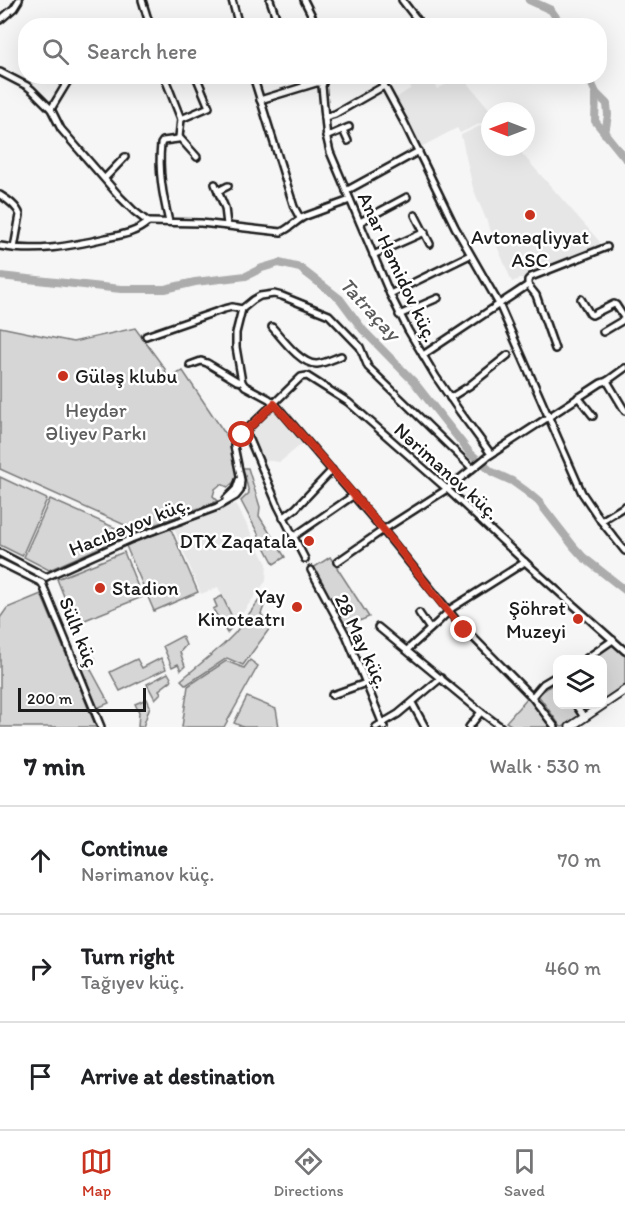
<!DOCTYPE html>
<meta charset="utf-8">
<style>
:root{--surface:#fff;--page:#f2f2f2;--text:#202124;--muted:#757577;--line:#e0e0e0;--accent:#c8321e}
body{margin:0;font-family:Itim,sans-serif;background:var(--page);color:var(--text)}
.controls{position:absolute;right:18px;bottom:18px;display:grid;overflow:hidden;border-radius:12px;box-shadow:0 6px 24px #0002}
.controls button{width:54px;height:54px;display:grid;place-items:center;padding:0;border:0;border-bottom:2px solid var(--line);background:var(--surface);color:var(--text);font:30px sans-serif}
.compass{position:absolute;left:481px;top:102px;width:54px;height:54px;border-radius:50%;background:var(--surface);box-shadow:0 6px 24px #0002;rotate:270deg}
.scale{position:absolute;left:18px;bottom:15px;width:128px;box-sizing:border-box;padding-left:6px;border:3px solid #1c1c1c;border-top:0;font-size:16px;line-height:21px;white-space:nowrap;color:#1c1c1c;-webkit-text-stroke:4px #fff;paint-order:stroke}
.stop{position:absolute;width:18px;height:18px;margin:-14px;border:4px solid #c8321e;border-radius:50%;background:#fff}
.stop.end{background:#c8321e;border-color:#fff;box-shadow:0 2px 6px #0008}
.list{margin:0;padding:0;list-style:none}
h2{display:flex;justify-content:space-between;align-items:center;height:78px;margin:0;padding:0 24px;font-size:26px}
h2 small{font-size:20px;font-weight:400;color:var(--muted)}
.list li{display:grid;grid-template-columns:39px 1fr auto;gap:18px;align-items:center;box-sizing:border-box;height:108px;padding:0 24px;border-top:2px solid var(--line)}
.list b{display:block;font-size:22px;white-space:nowrap}
.list p{margin:0;font-size:20px;white-space:nowrap;color:var(--muted)}
.list em{font-size:20px;font-style:normal;color:var(--muted)}
.icon{flex:none;width:33px;height:33px;fill:none;stroke:currentColor;stroke-width:2;stroke-linecap:round;stroke-linejoin:round}
.map{position:relative;flex:none;width:625px;height:727px;overflow:hidden}
.search{position:absolute;background:var(--surface);box-shadow:0 6px 24px #0002;left:18px;right:18px;top:18px;height:66px;display:flex;align-items:center;gap:15px;box-sizing:border-box;padding:0 21px;border-radius:24px;color:var(--muted);font-size:22px}
.sheet{height:402px;background:var(--surface)}
nav{display:flex;justify-content:space-around;align-items:center;box-sizing:border-box;height:84px;border-top:2px solid var(--line);background:var(--surface);font-size:16px;color:var(--muted)}
nav a{display:grid;justify-items:center;gap:3px}
nav .on{color:var(--accent)}
.map>svg:first-child{display:block}
.built{fill:#e6e6e6}
.green{fill:#d6d6d6;stroke:#797979;stroke-width:1.5}
.lines{fill:none;stroke-linecap:round;stroke-linejoin:round}
.river{stroke:#acacac;stroke-width:8}
.minor-casing{stroke:#1c1c1c;stroke-width:10}
.major-casing{stroke:#1c1c1c;stroke-width:11}
.minor{stroke:#fff;stroke-width:5}
.major{stroke:#fff;stroke-width:7}
.route{stroke:#c8321e;stroke-width:8}
.poi-dot{fill:#c8321e;stroke:#fff;stroke-width:2}
.labels{text-anchor:middle;stroke-width:5;stroke-linejoin:round;paint-order:stroke}
.poi-label{font-size:20px;fill:#1c1c1c;stroke:#fff;text-anchor:end}
.street-label{font-size:20px;fill:#1c1c1c;stroke:#fff}
.park-label{font-size:20px;fill:#5d5d5d;stroke:#fff}
.water-label{font-size:21px;font-style:italic;fill:#5d5d5d;stroke:#fff}
</style>
<div class="map">
<svg width="625" height="727" viewBox="0 0 625 727">
<rect width="100%" height="100%" fill="#f6f6f6"/>
<filter id="ink" filterUnits="userSpaceOnUse"><feTurbulence type="fractalNoise" baseFrequency=".0167" numOctaves="2"/><feDisplacementMap in="SourceGraphic" scale="12" xChannelSelector="R" yChannelSelector="G"/><feConvolveMatrix kernelMatrix="1 2 1 2 8 2 1 2 1" color-interpolation-filters="sRGB"/></filter>
<g filter="url(#ink)">
<g class="built">
<path d="M417 77H431L437 89 460 77H463L491 111H490V119L460 133 457 128 421 147 396 98 411 88 408 81Z"/>
<path d="M490 121V147H516L600 242 596 249 512 282 473 188 461 135Z"/>
<path d="M275 410 303 443 280 462 262 460 249 432 269 412Z"/>
<path d="M236 504 267 564 266 581 235 623 218 587 201 594 173 526Z"/>
</g>
<g class="green">
<path d="M0 327 73 342 135 328 165 369 167 378 183 371 230 441 236 470V480L228 487 221 484 215 489 213 496 218 501 138 531 0 469Z"/>
<path d="M243 468H248L260 507 259 516 285 557 274 564 241 501 249 493Z"/>
<path d="M0 477 47 499 22 556 0 545Z"/>
<path d="M50 499 118 529 120 532 121 537 119 539 49 570 24 557Z"/>
<path d="M170 527 198 592 154 611 126 546Z"/>
<path d="M124 552 142 597 75 624 57 579Z"/>
<path d="M330 557 369 617 345 627 313 568Z"/>
<path d="M41 594 96 727H0V618L7 608Z"/>
<path d="M263 595H268L261 614 270 628 243 665 227 658 186 685 181 680 223 645 235 633Z"/>
<path d="M222 596 235 623 227 633 213 609 217 607 214 600Z"/>
<path d="M182 636 186 645 180 652 185 666 181 670 178 664 172 667 163 646Z"/>
<path d="M613 644 625 656V687L603 702 602 660H592Z"/>
<path d="M95 658 96 662 89 666 109 703 97 708 79 665Z"/>
<path d="M137 659 142 668 161 658 166 669 120 691 110 672Z"/>
<path d="M250 660 258 666 224 727H182L188 686 226 661 244 668Z"/>
<path d="M168 673 172 680 159 690 161 693 155 699 147 684Z"/>
<path d="M557 681 558 704 572 705 579 717 563 727H561L538 695Z"/>
<path d="M247 697 276 709 279 727H243L234 723Z"/>
<path d="M528 697 550 727H514L506 722Z"/>
<path d="M147 699 150 706 143 727H138L139 712 135 704Z"/>
</g>
<g class="lines">
<g class="river">
<path d="M529 0 551 10 562 26"/>
<path d="M588 76 596 93 595 121 625 158"/>
<path d="M596 93 607 104 608 115 605 134"/>
<path d="M0 276 121 289H165L195 282 246 276 262 268 279 263 300 268 340 299 363 330 414 382 470 453 492 472 512 481 526 491 539 502 574 547 583 557 625 590"/>
</g>
<defs>
<g id="minor">
<path d="M142 0 150 26"/>
<path d="M232 0 239 26"/>
<path d="M270 0 279 26"/>
<path d="M304 0 317 26"/>
<path d="M402 0 422 26"/>
<path d="M0 20 14 8 19 0"/>
<path d="M407 26 417 19"/>
<path d="M0 72 27 86 32 90 51 109 61 129 120 197 134 211 148 222"/>
<path d="M164 76 181 119 179 137 178 139 163 141 161 144C158 171 163 196 169 222"/>
<path d="M253 76 294 207 300 218"/>
<path d="M301 76 305 86"/>
<path d="M327 76 324 80 322 86 327 139 330 152 390 294 408 330 436 377 460 412 491 454"/>
<path d="M379 76 404 122 455 227 499 304 582 493 601 521 625 551"/>
<path d="M260 100 316 83H323"/>
<path d="M51 109 71 76"/>
<path d="M325 117 335 114 384 86"/>
<path d="M181 119 209 107 196 76"/>
<path d="M343 130 348 141"/>
<path d="M179 137 197 157"/>
<path d="M326 137 349 127"/>
<path d="M105 178 125 157"/>
<path d="M215 184 225 208 227 225"/>
<path d="M218 191 228 186"/>
<path d="M346 191 419 151"/>
<path d="M0 195C8 200 17 206 20 215L14 248"/>
<path d="M415 215 430 244"/>
<path d="M148 222 201 223 281 232C291 228 296 220 306 216L350 200"/>
<path d="M360 222 407 197"/>
<path d="M0 246C36 253 71 246 106 238 121 235 136 233 148 222"/>
<path d="M373 255 425 232"/>
<path d="M528 285 536 295 555 349"/>
<path d="M390 294 470 255"/>
<path d="M581 299 590 314 592 315 614 304 616 305 625 319"/>
<path d="M399 315 438 298"/>
<path d="M272 327C282 338 301 365 317 364 325 363 333 359 341 356"/>
<path d="M603 332 625 319"/>
<path d="M146 336 224 309 232 307 242 309"/>
<path d="M423 355 528 285V280L531 277 607 247"/>
<path d="M190 365 201 361 207 363 237 381 242 382"/>
<path d="M607 381 625 411"/>
<path d="M578 397 593 416"/>
<path d="M450 398 469 386 508 355"/>
<path d="M245 432 250 440 278 506 305 559"/>
<path d="M472 468 368 367 360 347 329 315 282 296 274 294 260 296 253 300 242 309 236 333V347L242 382 245 386 269 399 275 404 383 530 456 620 532 697"/>
<path d="M226 499 236 489 239 480"/>
<path d="M283 518 296 508 332 470"/>
<path d="M601 521 625 506"/>
<path d="M293 537 354 495"/>
<path d="M0 553 46 577"/>
<path d="M0 562 42 583"/>
<path d="M337 562 383 530 447 489 487 457 601 383 607 381 625 368"/>
<path d="M311 570 347 637 384 727"/>
<path d="M46 577 131 539 217 507 236 496 240 491 241 480 234 446 235 441 301 377 307 376 348 402 447 489 525 562 625 651"/>
<path d="M42 583 101 727"/>
<path d="M419 613 430 629"/>
<path d="M378 627 481 712 501 727"/>
<path d="M407 650 438 622 452 608 525 562"/>
<path d="M584 660 613 640"/>
<path d="M332 695 366 683"/>
<path d="M412 703 425 727"/>
<path d="M575 704 584 717"/>
<path d="M376 727 398 714 441 678"/>
<path d="M469 727 481 712"/>
<path d="M555 727 532 697 543 684 558 675"/>
</g>
<path id="major" d="M570 727 625 690"/>
</defs>
<use href="#minor" class="minor-casing"/>
<use href="#major" class="major-casing"/>
<use href="#minor" class="minor"/>
<use href="#major" class="major"/>
</g>
</g>
<g class="lines" filter="url(#ink)">
<path class="route" d="M242 435 274 404C315 450 356 496 395 544 418 572 439 603 464 630"/>
</g>
<g class="poi-dot">
<circle cx="530" cy="215" r="6"/>
<circle cx="63" cy="376" r="6"/>
<circle cx="309" cy="541" r="6"/>
<circle cx="100" cy="588" r="6"/>
<circle cx="297" cy="607" r="6"/>
<circle cx="578" cy="619" r="6"/>
</g>
<g class="labels">
<g class="poi-label">
<text x="530" y="244" text-anchor="middle">Avtonəqliyyat<tspan x="530" dy="23">ASC</tspan></text>
<text x="75" y="383" text-anchor="start">Güləş klubu</text>
<text x="297" y="548">DTX Zaqatala</text>
<text x="112" y="595" text-anchor="start">Stadion</text>
<text x="285" y="603">Yay<tspan x="285" dy="23">Kinoteatrı</tspan></text>
<text x="566" y="615">Şöhrət<tspan x="566" dy="23">Muzeyi</tspan></text>
</g>
<g class="street-label">
<text transform="translate(398 267) rotate(65)" y="7">Anar Həmidov küç.</text>
<text transform="translate(447 471) rotate(42)" y="7">Nərimanov küç.</text>
<text transform="translate(129 526) rotate(-22)" y="7">Hacıbəyov küç.</text>
<text transform="translate(79 632) rotate(68)" y="7">Sülh küç</text>
<text transform="translate(362 641) rotate(65)" y="7">28 May küç.</text>
</g>
<g class="park-label">
<text x="96" y="417">Heydər<tspan x="96" dy="23">Əliyev Parkı</tspan></text>
</g>
<g class="water-label">
<text transform="translate(370 309) rotate(47)" y="7">Tatraçay</text>
</g>
</g>
</svg>
<div class="controls">
<button><svg class="icon" aria-label="layers" viewBox="0 0 24 24"><path d="M12 4l9 5-9 5-9-5zM3 14l9 5 9-5"/></svg></button>
</div>
<svg class="compass" viewBox="-18 -18 36 36"><path d="M0-13l5 13h-10z" fill="#e53935"/><path d="M0 13l5-13h-10z" fill="#757577"/></svg>
<div class="scale">200 m</div>
<div class="stop" style="left:242px;top:435px"></div>
<div class="stop end" style="left:464px;top:630px"></div>
<div class="search"><svg class="icon" aria-label="search" viewBox="0 0 24 24"><circle cx="10" cy="10" r="6"/><path d="M15 15l6 6"/></svg>Search here</div>
</div>
<section class="sheet">
<h2>7 min<small>Walk · 530 m</small></h2>
<ul class="list">
<li><svg class="icon" aria-label="ahead" viewBox="0 0 24 24"><path d="M12 20V5M6 11l6-6 6 6"/></svg><div><b>Continue</b><p>Nərimanov küç.</p></div><em>70 m</em></li>
<li><svg class="icon" aria-label="right" viewBox="0 0 24 24"><path d="M7 20v-9h11M14 6l5 5-5 5"/></svg><div><b>Turn right</b><p>Tağıyev küç.</p></div><em>460 m</em></li>
<li><svg class="icon" aria-label="arrive" viewBox="0 0 24 24"><path d="M6 21V4h12l-3 4 3 4H6"/></svg><div><b>Arrive at destination</b></div></li>
</ul>
</section>
<nav>
<a class="on"><svg class="icon" aria-label="map" viewBox="0 0 24 24"><path d="M3 6l6-2 6 2 6-2v14l-6 2-6-2-6 2zM9 4v14M15 6v14"/></svg>Map</a>
<a><svg class="icon" aria-label="directions" viewBox="0 0 24 24"><path d="M12 3l9 9-9 9-9-9zM9 14v-3h6M13 9l2 2-2 2"/></svg>Directions</a>
<a><svg class="icon" aria-label="saved" viewBox="0 0 24 24"><path d="M7 4h10v16l-5-4-5 4z"/></svg>Saved</a>
</nav>
